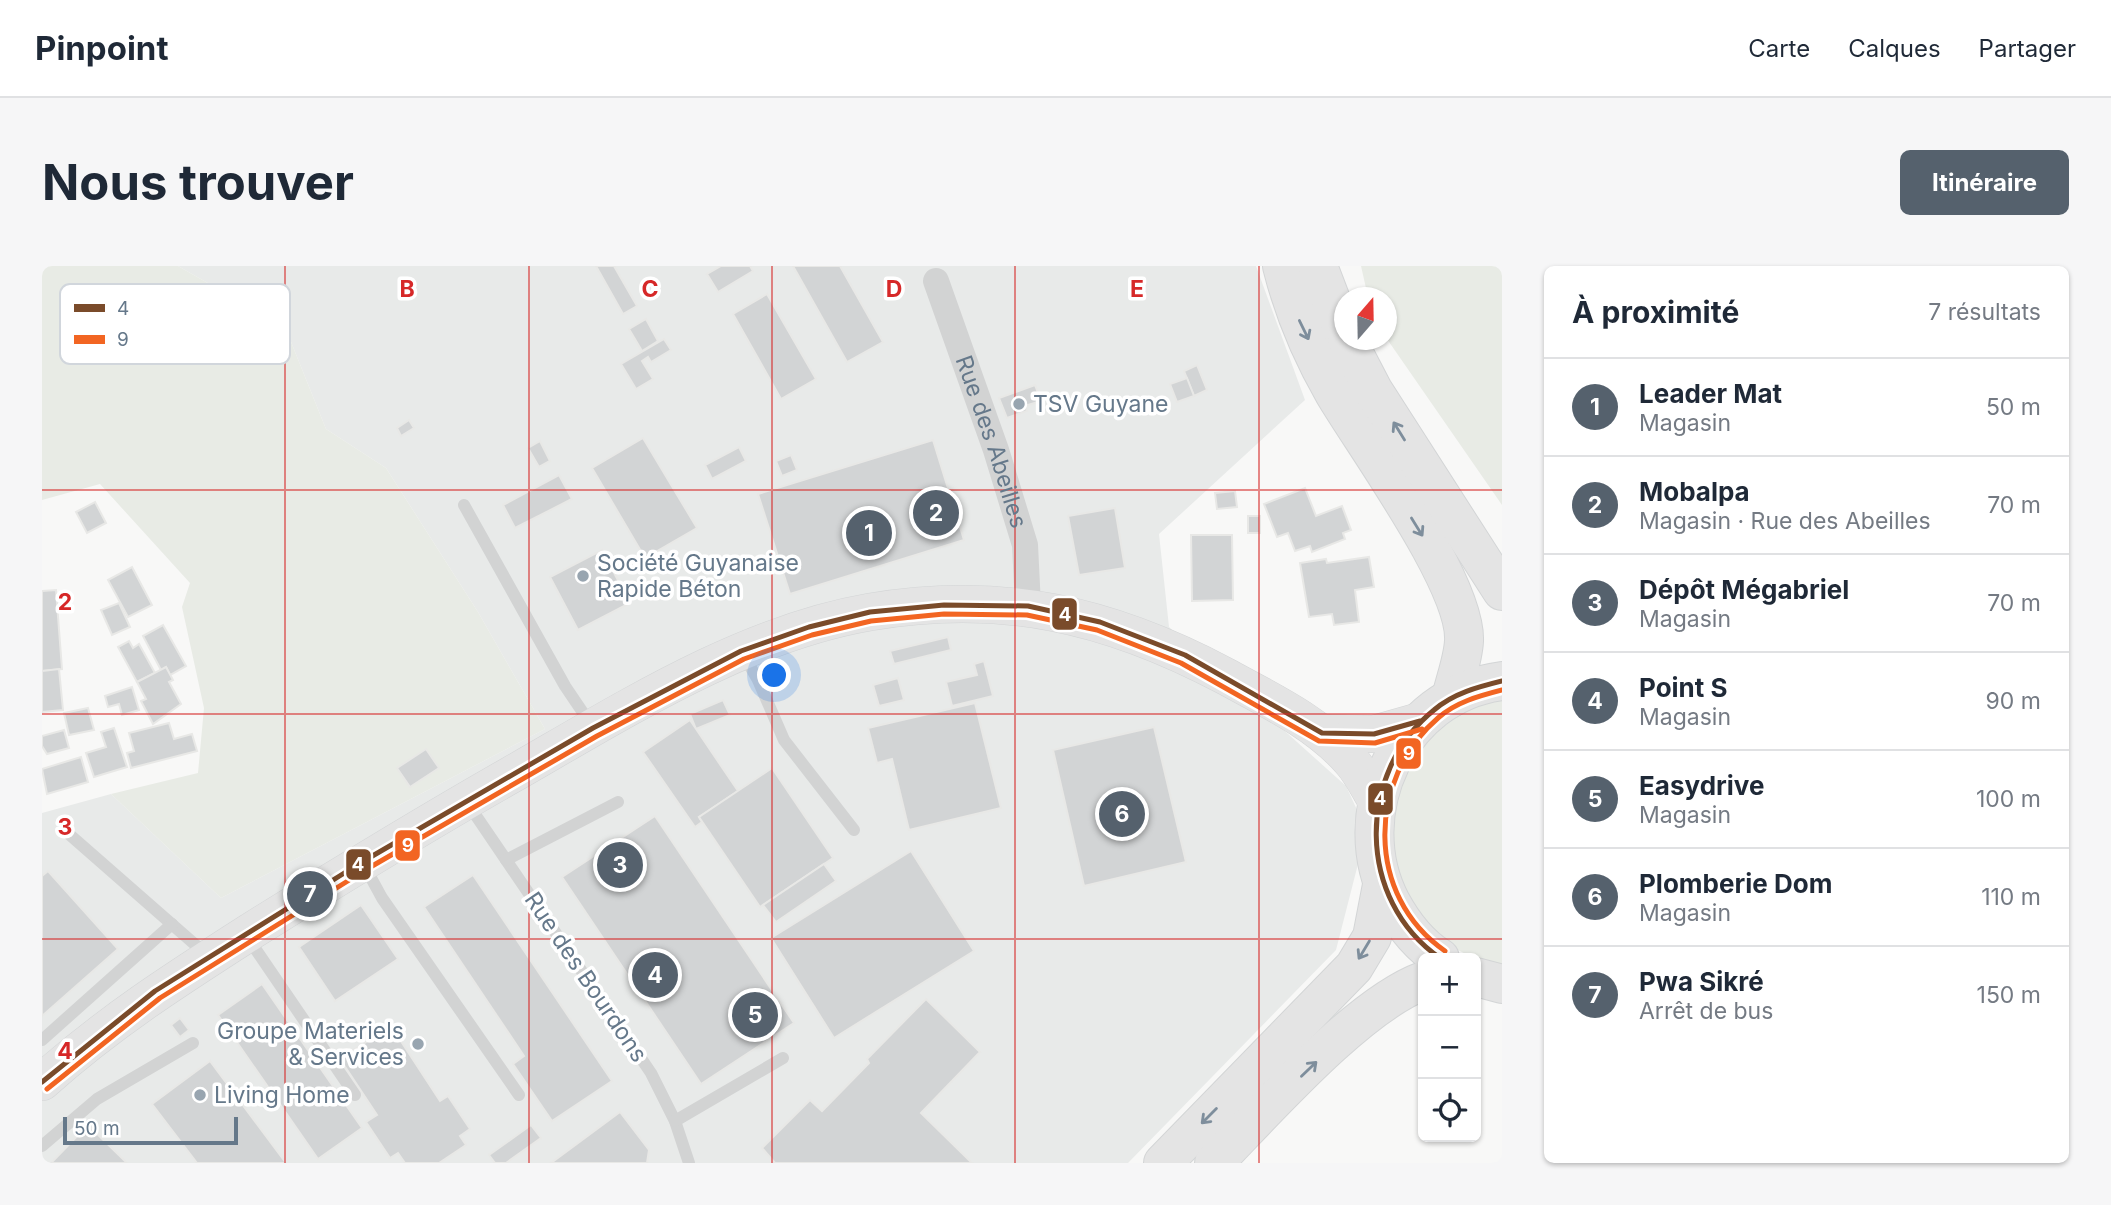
<!DOCTYPE html>
<html lang="fr">
<meta charset="utf-8">
<style>
:root{--surface:#fff;--page:#f6f6f7;--text:#1f2937;--muted:#747a83;--line:#e0e1e3;--accent:#55616d}
body{margin:0;font-family:Inter,sans-serif;background:var(--page);color:var(--text)}
.controls{position:absolute;right:21px;bottom:21px;display:grid;overflow:hidden;border-radius:10px;box-shadow:0 2px 5px #0004}
.controls button{width:63px;height:63px;display:grid;place-items:center;padding:0;border:0;border-bottom:2px solid var(--line);background:var(--surface);color:var(--text);font:35px sans-serif}
.compass{position:absolute;left:1292px;top:21px;width:63px;height:63px;border-radius:50%;background:var(--surface);box-shadow:0 2px 5px #0004;rotate:20deg}
.scale{position:absolute;left:21px;bottom:18px;width:175px;box-sizing:border-box;padding-left:7px;border:4px solid #65788a;border-top:0;font-size:19px;line-height:24px;white-space:nowrap;color:#65788a;-webkit-text-stroke:5px #fff;paint-order:stroke}
.you{position:absolute;left:733px;top:410px;width:24px;height:24px;margin:-18px;border:5px solid #fff;border-radius:50%;background:#1a73e8;box-shadow:0 0 0 10px #1a73e833}
.badge{display:grid;place-items:center;width:46px;height:46px;border-radius:50%;background:var(--accent);color:#fff;font-size:23px;font-weight:700}
.pin{position:absolute;translate:-50% -50%;border:4px solid #fff;box-shadow:0 2px 7px #0006}
.list{margin:0;padding:0;list-style:none}
h2{display:flex;justify-content:space-between;align-items:center;height:91px;margin:0;padding:0 28px;font-size:30px}
h2 small{font-size:23px;font-weight:400;color:var(--muted)}
.list li{display:grid;grid-template-columns:46px 1fr auto;gap:21px;align-items:center;box-sizing:border-box;height:98px;padding:0 28px;border-top:2px solid var(--line)}
.list b{display:block;font-size:26px;white-space:nowrap}
.list p{margin:0;font-size:23px;white-space:nowrap;color:var(--muted)}
.list em{font-size:23px;font-style:normal;color:var(--muted)}
.icon{flex:none;width:38px;height:38px;fill:none;stroke:currentColor;stroke-width:2;stroke-linecap:round;stroke-linejoin:round}
.map{position:relative;flex:none;width:1460px;height:897px;overflow:hidden;border-radius:10px}
header{display:flex;align-items:center;gap:42px;box-sizing:border-box;height:98px;padding:0 35px;background:var(--surface);border-bottom:2px solid var(--line)}
header strong{font-size:33px}
nav{display:flex;gap:38px;margin-inline-start:auto;font-size:24px}
.intro{display:flex;align-items:center;justify-content:space-between;box-sizing:border-box;height:168px;padding:0 42px}
h1{margin:0;font-size:49px}
.button{padding:18px 32px;border-radius:10px;background:var(--accent);color:#fff;font-size:24px;font-weight:700}
main{display:flex;gap:42px;padding:0 42px}
aside{flex:1;background:var(--surface);border-radius:10px;box-shadow:0 2px 5px #0004}
.map>svg:first-child{display:block}
.built{fill:#e8eae9}
.green{fill:#e8ebe5}
.building{fill:#d2d4d5;stroke:#e8e8e6;stroke-width:2}
.lines{fill:none;stroke-linecap:round;stroke-linejoin:round}
.secondary-casing{stroke:#d3d5d6;stroke-width:38}
.primary-casing{stroke:#d3d5d6;stroke-width:40}
.lane{stroke:#d2d3d3;stroke-width:12}
.street{stroke:#d2d3d3;stroke-width:26}
.secondary{stroke:#e4e4e4;stroke-width:37}
.primary{stroke:#e4e4e4;stroke-width:38}
.bus-1-casing{stroke:#fff;stroke-width:10}
.bus-2-casing{stroke:#fff;stroke-width:10}
.bus-1{stroke:#7a4b2a;stroke-width:5}
.bus-2{stroke:#f26522;stroke-width:5}
.oneway{stroke:#7e8e9c}
.grid{fill:none;stroke:#d62828;stroke-width:2;stroke-opacity:0.55}
.poi-dot{fill:#98a5b0;stroke:#fff;stroke-width:2.5}
.labels{text-anchor:middle;stroke-width:7;stroke-linejoin:round;paint-order:stroke}
.poi-label{font-size:23px;fill:#65788a;stroke:#fff;text-anchor:start}
.street-label{font-size:23px;fill:#65788a;stroke:#fff}
.key{fill:#fff;stroke:#d1d6dc;stroke-width:2}
.key-label{font-size:19px;fill:#65788a}
.grid-label{font-size:23px;text-anchor:middle;font-weight:bold;fill:#d62828;stroke:#fff;stroke-width:7;stroke-linejoin:round;paint-order:stroke}
.line-badge{stroke:#fff;stroke-width:2.5}
.badge-label{font-size:19px;text-anchor:middle;font-weight:bold;fill:#fff}
</style>
<header>
<strong>Pinpoint</strong>
<nav><a>Carte</a><a>Calques</a><a>Partager</a></nav>
</header>
<div class="intro"><h1>Nous trouver</h1><a class="button">Itinéraire</a></div>
<main>
<div class="map">
<svg width="1460" height="897" viewBox="0 0 1460 897">
<rect width="100%" height="100%" fill="#f8f8f7"/>
<path class="built" d="M136 0H1214L1263 134 1117 268 1127 361 1304 520 1316 546V598L1294 684 1086 897H0V547L69 528 179 632 503 463 436 346 344 202 284 163 243 61Z"/>
<g class="green">
<path d="M0 0H136L243 61 284 163 344 202 436 346 503 463 179 632 69 528 156 507 162 442 140 341 148 317 58 218 0 234Z"/>
<path d="M1319 0H1460V239L1345 73 1344 32 1326 31Z"/>
<path d="M1460 431V702C1436 694 1413 686 1394 668 1311 586 1351 461 1460 431Z"/>
</g>
<g class="building">
<path d="M554 0H572L595 40 581 48Z"/>
<path d="M679 0H708L711 5 676 26 665 8Z"/>
<path d="M751 0H798L841 76 805 96Z"/>
<path d="M725 28 774 113 739 133 691 48Z"/>
<path d="M604 53 616 75 600 85 587 63Z"/>
<path d="M622 73 629 84 609 96 606 91 600 95 611 113 594 123 579 98Z"/>
<path d="M1155 99 1165 124 1152 130 1142 105Z"/>
<path d="M1145 112 1152 130 1135 136 1128 118Z"/>
<path d="M993 119 999 135 983 140 985 145 965 152 957 132Z"/>
<path d="M367 154 372 162 359 170 355 162Z"/>
<path d="M601 172 655 262 603 292 550 202Z"/>
<path d="M891 174 922 274 748 328 716 228Z"/>
<path d="M498 175 508 195 497 201 486 182Z"/>
<path d="M697 181 704 195 670 213 663 199Z"/>
<path d="M749 189 755 204 740 210 734 195Z"/>
<path d="M517 209 530 233 473 262 461 239Z"/>
<path d="M1263 222 1274 250 1300 240 1309 264 1301 267 1303 273 1270 286 1268 280 1253 285 1246 267 1235 271 1222 238Z"/>
<path d="M1193 225 1195 241 1175 243 1173 227Z"/>
<path d="M53 236 64 257 45 267 34 246Z"/>
<path d="M1073 242 1083 302 1037 309 1026 250Z"/>
<rect x="1206" y="250" width="12" height="17"/>
<path d="M1149 269H1190L1191 334 1150 335Z"/>
<path d="M560 284 588 337 536 364 508 311Z"/>
<path d="M1327 291 1332 321 1313 324 1317 356 1292 359 1290 348 1267 351 1258 297 1284 293 1285 297Z"/>
<path d="M90 301 110 339 86 351 66 314Z"/>
<path d="M14 324 20 403 0 405V325Z"/>
<path d="M77 337 88 361 70 369 59 344Z"/>
<path d="M121 359 144 400 128 409 124 401 119 404 101 370Z"/>
<path d="M906 371 909 384 852 398 848 385Z"/>
<path d="M87 375 91 382 97 378 113 407 95 416 76 381Z"/>
<path d="M942 395 951 430 910 440 904 416 935 409 932 398Z"/>
<path d="M124 401 131 414 127 416 139 438 111 458 99 435 104 433 95 416Z"/>
<path d="M17 403 21 444 0 446V405Z"/>
<path d="M856 412 862 434 837 440 831 419Z"/>
<path d="M90 421 97 444 80 449 77 438 66 441 63 430Z"/>
<path d="M681 434 688 449 654 463 648 448Z"/>
<path d="M933 437 959 542 867 564 850 493 835 497 826 462Z"/>
<path d="M46 442 52 464 27 469 22 447Z"/>
<path d="M648 454 696 525 657 551 660 556 653 561 601 486Z"/>
<path d="M127 457 132 473 150 468 155 485 89 502 85 487 92 485 87 467Z"/>
<path d="M1112 461 1144 596 1042 620 1011 484Z"/>
<path d="M72 462 85 501 52 511 44 487 64 481 59 466Z"/>
<path d="M22 464 27 482 5 488 0 480V470Z"/>
<path d="M384 483 397 502 368 521 355 502Z"/>
<path d="M39 491 46 516 5 528 0 503Z"/>
<path d="M730 502 791 592 718 641 657 551Z"/>
<path d="M613 550 752 757 659 818 520 611Z"/>
<path d="M869 585 932 685 792 772 729 672Z"/>
<path d="M782 598 794 615 734 656 721 639Z"/>
<path d="M6 605 76 683 0 750V610Z"/>
<path d="M431 609 570 815 510 855 471 798 482 790 382 641Z"/>
<path d="M319 639 356 693 293 735 257 681Z"/>
<path d="M220 718 320 862 276 893 176 749Z"/>
<path d="M884 733 938 786 879 847 930 897H733L720 882 768 834 780 845 827 797 825 793Z"/>
<path d="M138 752 147 764 138 771 129 759Z"/>
<path d="M349 760 398 835 406 830 428 863 418 870 424 879 397 897H363L356 887 348 892 324 856 335 849 298 793Z"/>
<path d="M168 795 244 897H155L110 838Z"/>
<path d="M578 846 607 884 605 897H509Z"/>
<path d="M46 859 85 897H9Z"/>
<path d="M489 859 499 872 464 897H453L447 889Z"/>
</g>
<g class="lines">
<defs>
<g id="secondary">
<path d="M1280 467 1332 468 1378 455"/>
<path d="M0 816C67 756 136 712 211 664 296 611 381 559 467 510 579 446 700 368 828 346 960 324 1066 348 1183 410 1227 434 1276 457 1309 495 1319 506 1326 521 1334 534"/>
</g>
<g id="primary">
<path d="M1240 0C1251 44 1269 87 1292 127 1324 181 1425 318 1422 375 1421 394 1413 414 1409 432"/>
<path d="M1276 0 1302 68"/>
<path d="M1305 74 1331 124 1460 325"/>
<path d="M1398 692C1377 679 1361 658 1349 636 1303 548 1357 428 1460 415"/>
<path d="M1434 711 1460 718"/>
<path d="M1121 897 1312 701 1330 671 1340 619"/>
<path d="M1172 897C1223 845 1316 739 1381 715"/>
</g>
</defs>
<use href="#secondary" class="secondary-casing"/>
<use href="#primary" class="primary-casing"/>
<g class="lane">
<path d="M422 239 523 420 550 460"/>
<path d="M701 388 716 414 742 474 812 564"/>
<path d="M426 538 609 807 633 855 647 897"/>
<path d="M28 569 165 689"/>
<path d="M464 594 576 536"/>
<path d="M322 599 340 632 477 829"/>
<path d="M206 672 313 829"/>
<path d="M0 774 130 658"/>
<path d="M633 855 741 792"/>
<path d="M0 880 55 833 151 777"/>
</g>
<path class="street" id="s1" d="M894 15 954 184 983 279 986 340"/>
<use href="#secondary" class="secondary"/>
<use href="#primary" class="primary"/>
<defs>
<g id="bus-1">
<path d="M1398 692C1314 634 1314 507 1392 444 1412 427 1436 421 1460 415"/>
<path d="M0 816 113 725 320 596 551 462 699 385 767 361 828 346 902 339 986 340 1058 356 1143 389 1280 467 1332 468 1378 455"/>
</g>
<g id="bus-2">
<path d="M1403 685C1323 630 1325 513 1396 452 1414 436 1437 430 1460 424"/>
<path d="M5 823 118 732 325 603 555 470 702 393 770 369 829 355 902 348 985 349 1055 364 1139 397 1277 475 1333 477 1380 463"/>
</g>
</defs>
<use href="#bus-1" class="bus-1-casing"/>
<use href="#bus-2" class="bus-2-casing"/>
<use href="#bus-1" class="bus-1"/>
<use href="#bus-2" class="bus-2"/>
</g>
<defs><path id="oneway-shaft" d="M-6 0H5M1.5-3L5.5 0L1.5 3" fill="none" stroke-width="1.6" stroke-linecap="round" stroke-linejoin="round" transform="scale(1.75)"/></defs>
<g class="oneway">
<use href="#oneway-shaft" transform="translate(1262 64) rotate(64)"/>
<use href="#oneway-shaft" transform="translate(1357 165) rotate(-122)"/>
<use href="#oneway-shaft" transform="translate(1375 261) rotate(58)"/>
<use href="#oneway-shaft" transform="translate(1322 684) rotate(121)"/>
<use href="#oneway-shaft" transform="translate(1267 803) rotate(-44)"/>
<use href="#oneway-shaft" transform="translate(1167 850) rotate(135)"/>
</g>
<path class="grid" d="M243 0V897M487 0V897M730 0V897M973 0V897M1217 0V897M0 224H1460M0 448H1460M0 673H1460"/>
<g class="poi-dot">
<circle cx="977" cy="138" r="7"/>
<circle cx="541" cy="310" r="7"/>
<circle cx="376" cy="778" r="7"/>
<circle cx="158" cy="829" r="7"/>
</g>
<g class="labels">
<g class="poi-label">
<text x="991" y="146">TSV Guyane</text>
<text x="555" y="305">Société Guyanaise<tspan x="555" dy="26">Rapide Béton</tspan></text>
<text x="362" y="773" text-anchor="end">Groupe Materiels<tspan x="362" dy="26">&amp; Services</tspan></text>
<text x="172" y="837">Living Home</text>
</g>
<g class="street-label">
<text dy="8" stroke="none"><textPath href="#s1" startOffset="170">Rue des Abeilles</textPath></text>
<text transform="translate(544 711) rotate(56)" y="8">Rue des Bourdons</text>
</g>
</g>
<rect x="18" y="18" width="230" height="80" rx="10" class="key"/>
<rect x="32" y="38" width="31" height="8" fill="#7a4b2a"/>
<rect x="32" y="69" width="31" height="9" fill="#f26522"/>
<g class="key-label">
<text x="75" y="49">4</text>
<text x="75" y="80">9</text>
</g>
<g class="grid-label">
<text x="365" y="31">B</text>
<text x="608" y="31">C</text>
<text x="852" y="31">D</text>
<text x="1095" y="31">E</text>
<text x="23" y="344">2</text>
<text x="23" y="569">3</text>
<text x="23" y="793">4</text>
</g>
<g class="line-badge">
<rect x="1009" y="331" width="27" height="34" rx="7" fill="#7a4b2a"/>
<rect x="1353" y="471" width="27" height="33" rx="7" fill="#f26522"/>
<rect x="1325" y="516" width="27" height="34" rx="7" fill="#7a4b2a"/>
<rect x="352" y="563" width="27" height="33" rx="7" fill="#f26522"/>
<rect x="303" y="582" width="27" height="33" rx="7" fill="#7a4b2a"/>
</g>
<g class="badge-label">
<text x="1023" y="355">4</text>
<text x="1367" y="494">9</text>
<text x="1338" y="539">4</text>
<text x="366" y="586">9</text>
<text x="316" y="605">4</text>
</g>
</svg>
<div class="controls">
<button>+</button>
<button>−</button>
<button><svg class="icon" aria-label="locate" viewBox="0 0 24 24"><circle cx="12" cy="12" r="6"/><path d="M12 2v4M12 18v4M2 12h4M18 12h4"/></svg></button>
</div>
<svg class="compass" viewBox="-18 -18 36 36"><path d="M0-13l5 13h-10z" fill="#e53935"/><path d="M0 13l5-13h-10z" fill="#747a83"/></svg>
<div class="scale">50 m</div>
<div class="you"></div>
<div class="pin badge" style="left:827px;top:267px">1</div>
<div class="pin badge" style="left:894px;top:247px">2</div>
<div class="pin badge" style="left:578px;top:599px">3</div>
<div class="pin badge" style="left:613px;top:709px">4</div>
<div class="pin badge" style="left:713px;top:749px">5</div>
<div class="pin badge" style="left:1080px;top:548px">6</div>
<div class="pin badge" style="left:268px;top:628px">7</div>
</div>
<aside>
<h2>À proximité<small>7 résultats</small></h2>
<ul class="list">
<li><span class="badge">1</span><div><b>Leader Mat</b><p>Magasin</p></div><em>50 m</em></li>
<li><span class="badge">2</span><div><b>Mobalpa</b><p>Magasin · Rue des Abeilles</p></div><em>70 m</em></li>
<li><span class="badge">3</span><div><b>Dépôt Mégabriel</b><p>Magasin</p></div><em>70 m</em></li>
<li><span class="badge">4</span><div><b>Point S</b><p>Magasin</p></div><em>90 m</em></li>
<li><span class="badge">5</span><div><b>Easydrive</b><p>Magasin</p></div><em>100 m</em></li>
<li><span class="badge">6</span><div><b>Plomberie Dom</b><p>Magasin</p></div><em>110 m</em></li>
<li><span class="badge">7</span><div><b>Pwa Sikré</b><p>Arrêt de bus</p></div><em>150 m</em></li>
</ul>
</aside>
</main>
